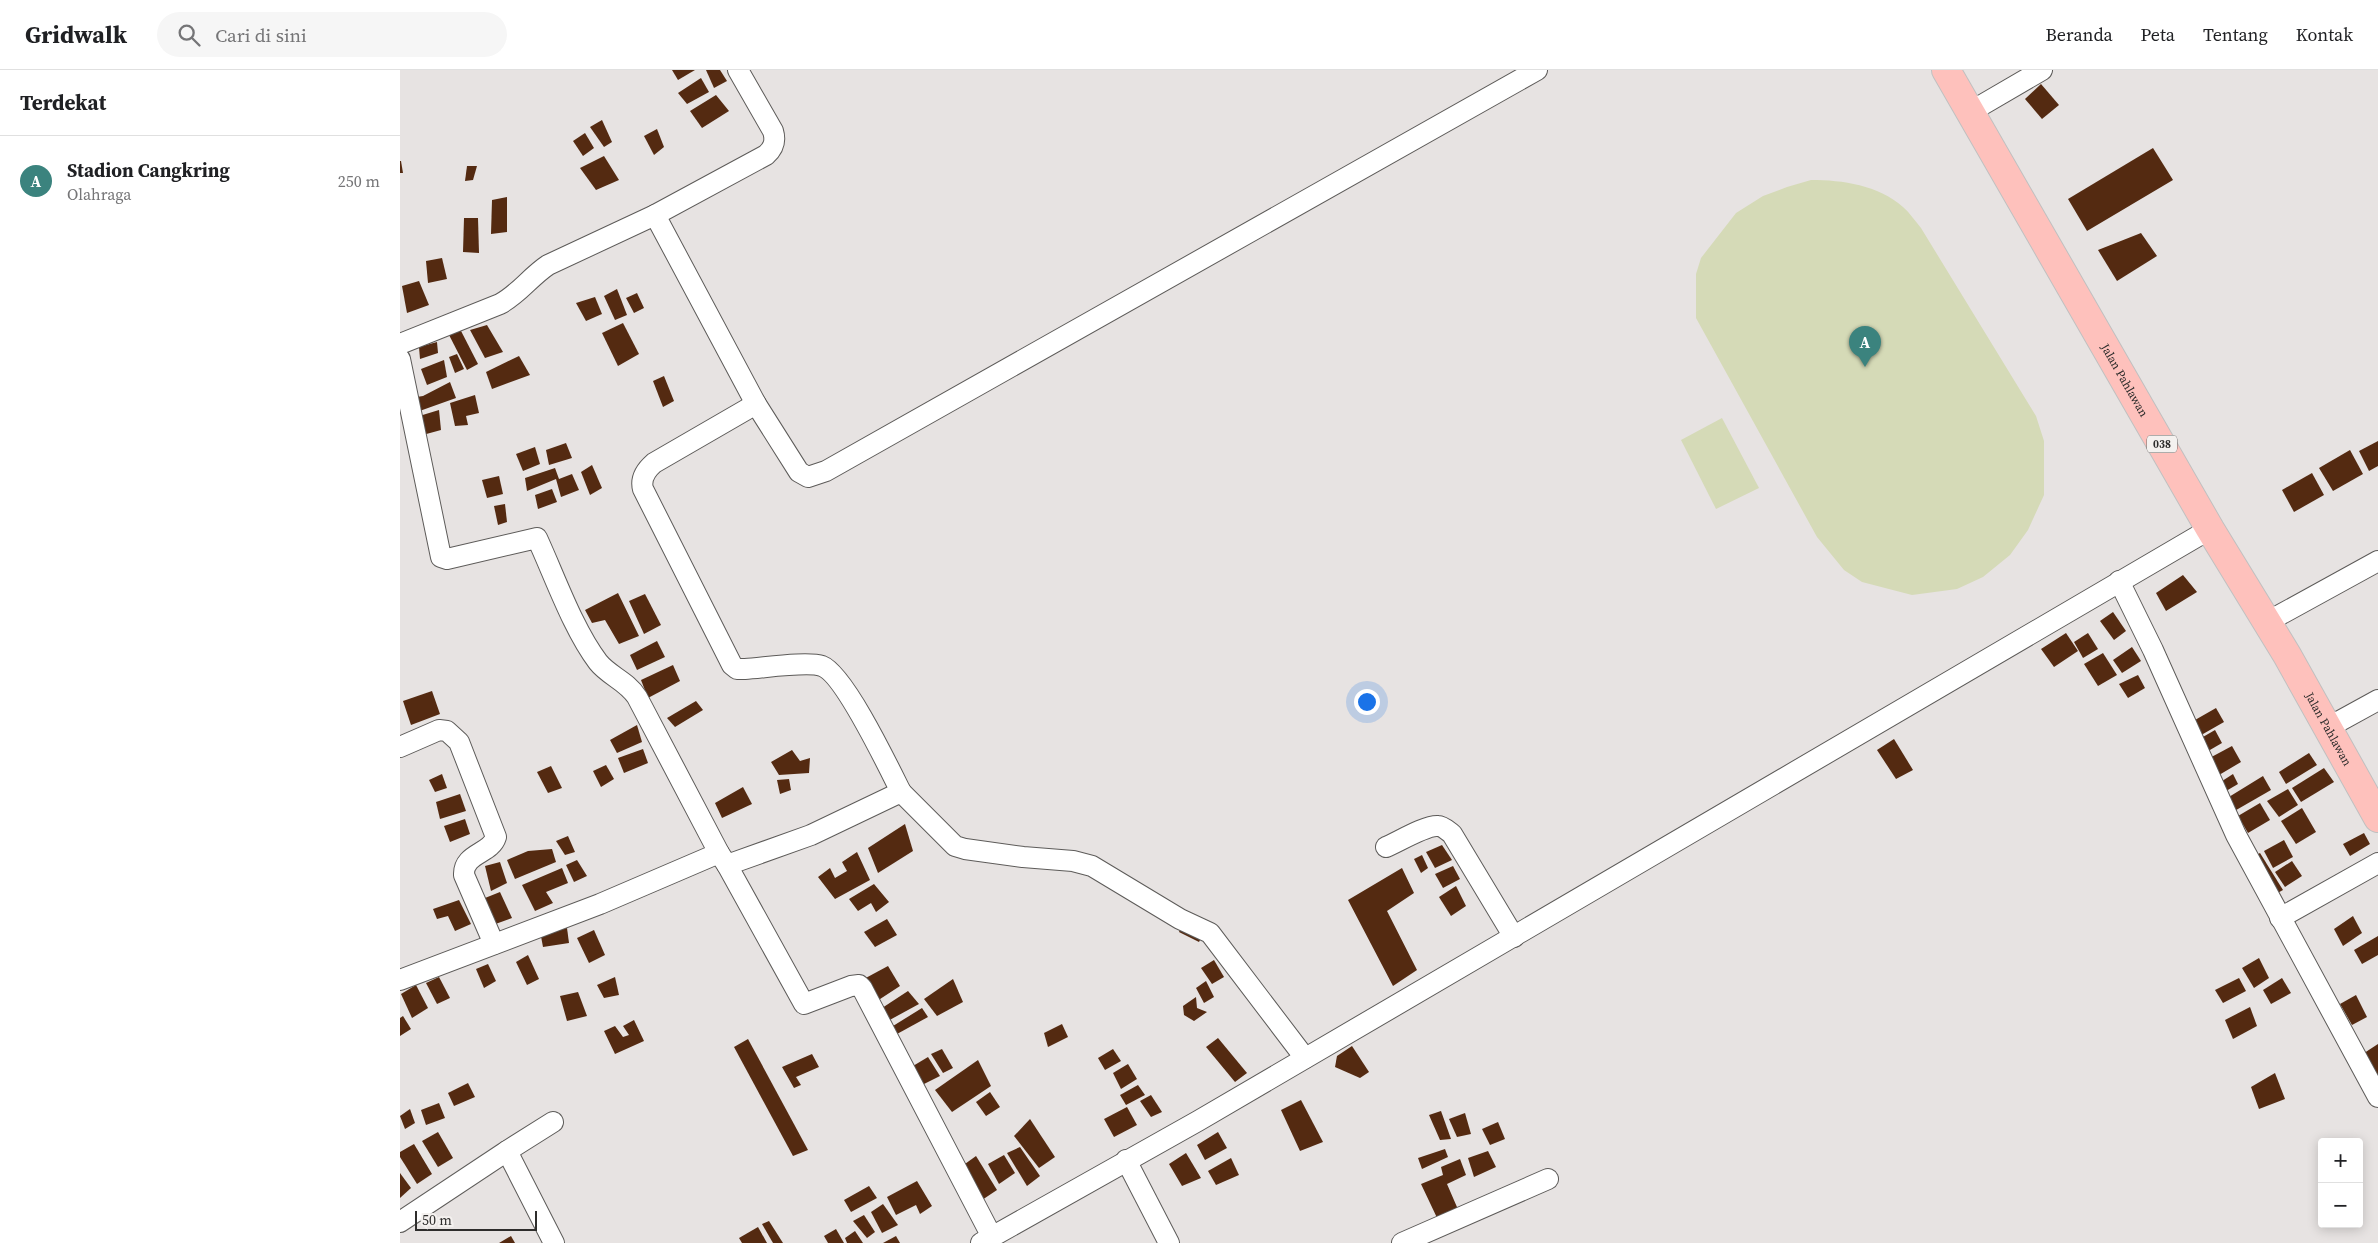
<!DOCTYPE html>
<html lang="id">
<meta charset="utf-8">
<style>
:root{--surface:#fff;--page:#f6f6f6;--text:#202124;--muted:#757577;--line:#e0e0e0;--accent:#3b837e}
body{margin:0;font-family:"Source Serif 4",serif;background:var(--page);color:var(--text)}
.controls{position:absolute;right:15px;bottom:15px;display:grid;overflow:hidden;border-radius:5px;box-shadow:0 2px 12px #0003}
.controls button{width:45px;height:45px;display:grid;place-items:center;padding:0;border:0;border-bottom:1px solid var(--line);background:var(--surface);color:var(--text);font:25px sans-serif}
.scale{position:absolute;left:15px;bottom:12px;width:122px;box-sizing:border-box;padding-left:5px;border:2px solid #2e2d2c;border-top:0;font-size:14px;line-height:18px;white-space:nowrap;color:#2e2d2c;-webkit-text-stroke:4px #f4f1ef;paint-order:stroke}
.you{position:absolute;left:966px;top:631px;width:18px;height:18px;margin:-12px;border:4px solid #fff;border-radius:50%;background:#1a73e8;box-shadow:0 0 0 8px #1a73e833}
.badge{display:grid;place-items:center;width:32px;height:32px;border-radius:50%;background:var(--accent);color:#fff;font-size:16px;font-weight:700}
.pin{position:absolute;translate:-50% -41px;filter:drop-shadow(0 1px 2px #0008)}
.pin::after{content:'';position:absolute;top:26px;width:18px;height:15px;background:inherit;clip-path:polygon(0 0,100% 0,50% 100%)}
.list{margin:0;padding:0;list-style:none}
h2{display:flex;justify-content:space-between;align-items:center;height:65px;margin:0;padding:0 20px;font-size:21px}
h2 small{font-size:16px;font-weight:400;color:var(--muted)}
.list li{display:grid;grid-template-columns:32px 1fr auto;gap:15px;align-items:center;box-sizing:border-box;height:90px;padding:0 20px;border-top:1px solid var(--line)}
.list b{display:block;font-size:19px;white-space:nowrap}
.list p{margin:0;font-size:16px;white-space:nowrap;color:var(--muted)}
.list em{font-size:16px;font-style:normal;color:var(--muted)}
.icon{flex:none;width:28px;height:28px;fill:none;stroke:currentColor;stroke-width:2;stroke-linecap:round;stroke-linejoin:round}
.map{position:relative;flex:none;width:1978px;height:1173px;overflow:hidden}
header{display:flex;align-items:center;gap:30px;box-sizing:border-box;height:70px;padding:0 25px;background:var(--surface);border-bottom:1px solid var(--line)}
header strong{font-size:24px}
nav{display:flex;gap:28px;margin-inline-start:auto;font-size:18px}
.search{width:350px;height:45px;background:var(--page);display:flex;align-items:center;gap:12px;box-sizing:border-box;padding:0 18px;border-radius:28px;color:var(--muted);font-size:19px}
main{display:flex}
aside{flex:1;background:var(--surface)}
.map>svg:first-child{display:block}
.green{fill:#d5dab7}
.building{fill:#542a11}
.lines{fill:none;stroke-linecap:round;stroke-linejoin:round}
.street-casing{stroke:#5d5b59;stroke-width:22}
.primary-casing{stroke:#c0c0c0;stroke-width:30}
.street{stroke:#fff;stroke-width:20}
.primary{stroke:#fec1bc;stroke-width:28}
.labels{text-anchor:middle;stroke-width:5;stroke-linejoin:round;paint-order:stroke}
.shield{fill:#f4f1ef;stroke:#696866;stroke-width:1}
.shield-label{font-size:11px;font-weight:bold;fill:#2e2d2c}
.street-label{font-size:12px;fill:#2e2d2c;stroke:#f4f1ef}
</style>
<header>
<strong>Gridwalk</strong>
<div class="search"><svg class="icon" aria-label="search" viewBox="0 0 24 24"><circle cx="10" cy="10" r="6"/><path d="M15 15l6 6"/></svg>Cari di sini</div>
<nav><a>Beranda</a><a>Peta</a><a>Tentang</a><a>Kontak</a></nav>
</header>
<main>
<aside>
<h2>Terdekat<small></small></h2>
<ul class="list">
<li><span class="badge">A</span><div><b>Stadion Cangkring</b><p>Olahraga</p></div><em>250 m</em></li>
</ul>
</aside>
<div class="map">
<svg width="1978" height="1173" viewBox="0 0 1978 1173">
<rect width="100%" height="100%" fill="#e7e3e2"/>
<g class="green">
<path d="M1411 110C1443 110 1478 115 1503 137 1510 143 1515 151 1521 158L1636 346 1644 371V425L1628 460 1610 485 1583 507 1557 519 1512 525 1462 512 1444 500 1417 467 1296 248V204L1301 188 1336 143 1363 126 1387 117Z"/>
<path d="M1322 348 1359 418 1316 439 1281 370Z"/>
</g>
<g class="building">
<path d="M272 0H295L278 10Z"/>
<path d="M306 0H320L327 11 314 18Z"/>
<path d="M301 8 309 22 287 34 278 23Z"/>
<path d="M1641 14 1659 35 1642 49 1625 29Z"/>
<path d="M316 25 329 41 302 58 290 41Z"/>
<path d="M202 50 212 72 204 77 190 57Z"/>
<path d="M257 59 264 77 254 85 244 66Z"/>
<path d="M185 63 194 78 183 86 173 71Z"/>
<path d="M1753 78 1773 110 1687 161 1668 129Z"/>
<path d="M204 86 219 110 196 120 180 98Z"/>
<path d="M0 91H1L3 103H0Z"/>
<path d="M67 96H77L73 110 65 111Z"/>
<path d="M107 127V162L91 164 92 130Z"/>
<path d="M64 148H78L79 183 63 182Z"/>
<path d="M1741 163 1757 186 1717 211 1698 180Z"/>
<path d="M42 188 47 209 28 213 26 191Z"/>
<path d="M19 211 29 235 7 243 2 216Z"/>
<path d="M217 219 227 245 215 250 204 226Z"/>
<path d="M237 223 244 238 234 243 226 228Z"/>
<path d="M195 227 202 244 186 251 176 233Z"/>
<path d="M223 253 239 284 218 296 202 263Z"/>
<path d="M87 255 103 282 85 288 70 260Z"/>
<path d="M60 259 78 294 67 300 48 263Z"/>
<path d="M37 272 38 283 20 289 19 277Z"/>
<path d="M57 284 64 299 55 303 49 287Z"/>
<path d="M119 286 130 305 92 319 86 302Z"/>
<path d="M44 290 47 307 27 315 21 299Z"/>
<path d="M264 306 274 331 263 337 253 311Z"/>
<path d="M50 312 56 328 14 343 10 328 23 326Z"/>
<path d="M75 325 79 343 66 346 68 355 55 356 50 333Z"/>
<path d="M39 340 41 360 19 366 16 347Z"/>
<path d="M1978 371V396L1969 401 1959 381Z"/>
<path d="M166 373 172 388 149 395 146 380Z"/>
<path d="M135 377 140 394 123 401 116 384Z"/>
<path d="M1950 380 1963 404 1933 421 1919 398Z"/>
<path d="M192 395 202 418 190 425 181 402Z"/>
<path d="M155 398 159 409 172 404 179 420 161 427 156 409 127 421 125 408Z"/>
<path d="M1912 403 1924 425 1894 442 1882 420Z"/>
<path d="M99 406 103 424 87 428 82 410Z"/>
<path d="M152 419 157 432 138 439 135 425Z"/>
<path d="M105 434 107 452 98 455 94 436Z"/>
<path d="M1783 505 1797 522 1766 541 1756 523Z"/>
<path d="M218 523 239 566 219 574 205 550 192 553 185 540Z"/>
<path d="M245 524 261 555 244 564 229 531Z"/>
<path d="M1713 542 1726 561 1714 570 1700 551Z"/>
<path d="M1666 563 1678 581 1654 597 1641 579Z"/>
<path d="M1688 563 1698 579 1683 588 1674 572Z"/>
<path d="M257 571 265 587 237 600 230 585Z"/>
<path d="M1732 577 1741 591 1722 603 1713 590Z"/>
<path d="M1703 583 1717 605 1698 616 1684 594Z"/>
<path d="M273 595 280 611 248 628 241 610Z"/>
<path d="M1738 605 1745 618 1728 628 1719 614Z"/>
<path d="M32 621 40 644 11 655 3 631Z"/>
<path d="M296 631 303 640 275 657 267 648Z"/>
<path d="M1816 638 1824 652 1796 668 1788 654Z"/>
<path d="M237 655 242 672 217 683 210 670Z"/>
<path d="M1815 660 1822 673 1803 684 1796 671Z"/>
<path d="M1494 669 1513 700 1496 709 1477 680Z"/>
<path d="M1832 676 1841 692 1814 708 1804 691Z"/>
<path d="M243 679 248 693 224 703 218 688Z"/>
<path d="M392 680 400 691 410 688 409 703 379 705 371 692Z"/>
<path d="M1909 683 1917 695 1886 714 1879 702Z"/>
<path d="M206 695 214 709 201 717 193 701Z"/>
<path d="M151 696 162 718 148 723 137 702Z"/>
<path d="M1924 698 1934 712 1901 732 1892 718Z"/>
<path d="M42 704 47 718 35 722 29 710Z"/>
<path d="M1833 704 1838 714 1821 724 1816 715Z"/>
<path d="M1863 706 1871 720 1831 743 1824 730Z"/>
<path d="M389 709 391 720 380 724 377 710Z"/>
<path d="M343 717 352 734 322 748 315 733Z"/>
<path d="M1888 719 1898 735 1879 747 1867 731Z"/>
<path d="M60 724 66 741 40 749 36 732Z"/>
<path d="M1860 733 1870 750 1848 763 1838 746Z"/>
<path d="M1902 738 1916 762 1896 774 1881 751Z"/>
<path d="M65 749 70 764 50 772 44 756Z"/>
<path d="M505 754 513 781 478 803 468 778Z"/>
<path d="M1964 763 1970 774 1950 786 1943 774Z"/>
<path d="M168 766 175 782 165 785 156 771Z"/>
<path d="M1884 770 1893 787 1873 798 1864 781Z"/>
<path d="M1042 775 1052 790 1035 798 1026 782Z"/>
<path d="M152 779 156 792 115 809 107 790 128 781Z"/>
<path d="M457 782 470 810 435 829 418 807 430 798 435 808 447 801 442 792Z"/>
<path d="M1860 783 1883 820 1874 825 1851 788Z"/>
<path d="M1022 785 1028 798 1021 803 1014 789Z"/>
<path d="M177 790 187 806 174 812 166 795Z"/>
<path d="M1892 791 1902 806 1885 817 1875 802Z"/>
<path d="M100 792 107 813 91 821 85 796Z"/>
<path d="M1053 796 1060 809 1043 818 1035 804Z"/>
<path d="M162 798 168 813 146 822 153 833 135 841 122 815Z"/>
<path d="M1002 798 1014 823 987 841 1017 900 993 916 948 830Z"/>
<path d="M474 814 489 832 476 842 471 833 458 841 449 829Z"/>
<path d="M1056 816 1066 836 1051 846 1039 827Z"/>
<path d="M100 822 112 848 90 856 80 830Z"/>
<path d="M59 830 71 854 55 861 48 846 37 849 33 839Z"/>
<path d="M1953 846 1962 863 1943 876 1934 859Z"/>
<path d="M487 849 497 865 475 877 464 862Z"/>
<path d="M782 855 803 864 799 872 779 862Z"/>
<path d="M167 858 169 873 143 877 140 861Z"/>
<path d="M194 860 205 885 189 893 177 868Z"/>
<path d="M1978 866V885L1962 894 1954 880Z"/>
<path d="M128 885 139 909 127 915 116 892Z"/>
<path d="M1859 888 1869 908 1854 918 1842 898Z"/>
<path d="M814 890 824 907 812 914 801 898Z"/>
<path d="M88 894 96 911 84 918 76 899Z"/>
<path d="M488 896 500 916 474 933 462 910Z"/>
<path d="M39 907 50 928 37 934 26 913Z"/>
<path d="M215 907 219 925 204 928 197 915Z"/>
<path d="M1839 908 1846 921 1823 933 1815 920Z"/>
<path d="M1882 908 1891 923 1871 934 1863 920Z"/>
<path d="M553 909 563 932 537 946 524 929Z"/>
<path d="M806 911 814 927 804 933 796 918Z"/>
<path d="M16 915 28 938 12 948 1 924Z"/>
<path d="M508 921 519 934 486 952 479 940Z"/>
<path d="M178 922 187 946 167 951 160 926Z"/>
<path d="M1956 925 1967 947 1952 955 1940 934Z"/>
<path d="M796 927 797 938 807 942 794 951 784 945 783 936Z"/>
<path d="M1850 937 1857 956 1833 969 1825 950Z"/>
<path d="M522 938 528 947 497 964 493 956Z"/>
<path d="M3 946 11 959 0 966V948Z"/>
<path d="M234 950 244 971 215 984 204 961 215 956 223 967 229 965 223 956Z"/>
<path d="M662 954 668 967 648 977 644 963Z"/>
<path d="M818 968 847 1003 835 1012 806 977Z"/>
<path d="M348 969 408 1080 393 1086 334 977Z"/>
<path d="M1978 974V1007L1958 987Z"/>
<path d="M952 976 969 1002 960 1008 935 997 937 986Z"/>
<path d="M542 979 553 998 543 1003 531 984Z"/>
<path d="M713 979 721 991 705 1000 698 988Z"/>
<path d="M412 984 419 997 396 1007 401 1015 394 1018 382 997Z"/>
<path d="M528 987 540 1006 518 1017 508 999Z"/>
<path d="M578 990 591 1016 552 1042 535 1020Z"/>
<path d="M728 994 737 1009 721 1019 713 1003Z"/>
<path d="M1875 1003 1885 1029 1859 1039 1851 1017Z"/>
<path d="M68 1013 75 1027 54 1036 48 1023Z"/>
<path d="M738 1015 745 1025 726 1035 720 1025Z"/>
<path d="M590 1022 600 1037 586 1046 576 1032Z"/>
<path d="M751 1025 762 1042 751 1047 740 1031Z"/>
<path d="M901 1030 923 1072 900 1081 881 1040Z"/>
<path d="M39 1033 45 1048 26 1055 21 1040Z"/>
<path d="M727 1037 737 1055 714 1067 704 1049Z"/>
<path d="M10 1039 15 1053 5 1059 0 1046Z"/>
<path d="M1041 1041 1051 1069 1040 1070 1029 1045Z"/>
<path d="M1065 1043 1071 1064 1057 1067 1049 1049Z"/>
<path d="M630 1049 655 1087 639 1098 614 1066Z"/>
<path d="M1098 1052 1105 1069 1090 1075 1082 1059Z"/>
<path d="M38 1062 53 1088 38 1097 22 1071Z"/>
<path d="M818 1062 827 1078 805 1090 797 1075Z"/>
<path d="M14 1074 32 1104 17 1114 0 1087V1082Z"/>
<path d="M620 1077 640 1106 627 1116 607 1083Z"/>
<path d="M1045 1079 1048 1087 1022 1099 1018 1088Z"/>
<path d="M1088 1081 1096 1097 1074 1107 1068 1088Z"/>
<path d="M786 1083 801 1108 782 1116 769 1094Z"/>
<path d="M604 1085 615 1103 599 1114 588 1094Z"/>
<path d="M576 1086 597 1120 579 1132 558 1099Z"/>
<path d="M831 1088 839 1105 816 1115 808 1101Z"/>
<path d="M1060 1089 1066 1105 1047 1114 1060 1144 1039 1152 1021 1114 1043 1105 1041 1097Z"/>
<path d="M0 1103 11 1118 0 1128Z"/>
<path d="M517 1111 532 1136 520 1144 516 1135 496 1145 487 1127Z"/>
<path d="M469 1116 477 1128 451 1142 444 1130Z"/>
<path d="M483 1134 498 1155 482 1163 471 1142Z"/>
<path d="M464 1145 475 1162 467 1168 453 1151Z"/>
<path d="M369 1151 383 1173H373L362 1154Z"/>
<path d="M358 1157 367 1173H342L339 1168Z"/>
<path d="M436 1159 444 1173H428L424 1166Z"/>
<path d="M455 1161 463 1173H447L445 1168Z"/>
<path d="M111 1166 115 1173H99Z"/>
<path d="M496 1166 500 1173H483Z"/>
</g>
<g class="lines">
<defs>
<g id="street">
<path d="M1570 42 1642 0"/>
<path d="M255 145 356 334 399 402 408 407 426 401 1137 0"/>
<path d="M0 274 100 234C119 224 130 207 148 195L255 145 366 85C374 78 376 71 373 61L338 0"/>
<path d="M0 289 41 487 47 489 137 468C155 507 173 559 198 592 209 606 227 611 237 627L319 783 200 834 0 910"/>
<path d="M356 334 254 393C246 400 240 408 243 419L332 595 337 599H345C363 598 407 591 422 596 444 604 489 698 501 722"/>
<path d="M1719 511 1753 580 1836 765 1978 1027"/>
<path d="M1867 552 1978 491"/>
<path d="M1927 658 1978 630"/>
<path d="M0 677 39 660 47 661 59 672 96 767C91 784 63 783 64 805L94 874"/>
<path d="M986 777C998 772 1026 755 1038 756 1043 756 1048 761 1052 764L1114 867"/>
<path d="M319 783 327 795 411 765 501 722 555 776 565 779 623 787 673 791 692 796 780 849 810 863 905 988"/>
<path d="M327 795 404 934 451 916 459 915 462 918 592 1167"/>
<path d="M1880 848 1978 793"/>
<path d="M153 1052 107 1081 154 1173"/>
<path d="M726 1090 769 1173"/>
<path d="M0 1152 107 1081"/>
<path d="M581 1173 798 1051 1810 459"/>
<path d="M1002 1173 1148 1109"/>
</g>
<g id="primary">
<path id="s1" d="M1546 0 1810 459 1887 585 1978 748"/>
</g>
</defs>
<use href="#street" class="street-casing"/>
<use href="#primary" class="primary-casing"/>
<use href="#street" class="street"/>
<use href="#primary" class="primary"/>
</g>
<g class="labels">
<rect class="shield" x="1747" y="365.5" width="30" height="17" rx="4"/>
<g class="shield-label">
<text x="1762" y="378">038</text>
</g>
<g class="street-label">
<text dy="4" stroke="none"><textPath href="#s1" startOffset="358">Jalan Pahlawan</textPath></text>
<text dy="4" stroke="none"><textPath href="#s1" startOffset="762">Jalan Pahlawan</textPath></text>
</g>
</g>
</svg>
<div class="controls">
<button>+</button>
<button>−</button>
</div>
<div class="scale">50 m</div>
<div class="you"></div>
<div class="pin badge" style="left:1465px;top:297px">A</div>
</div>
</main>
